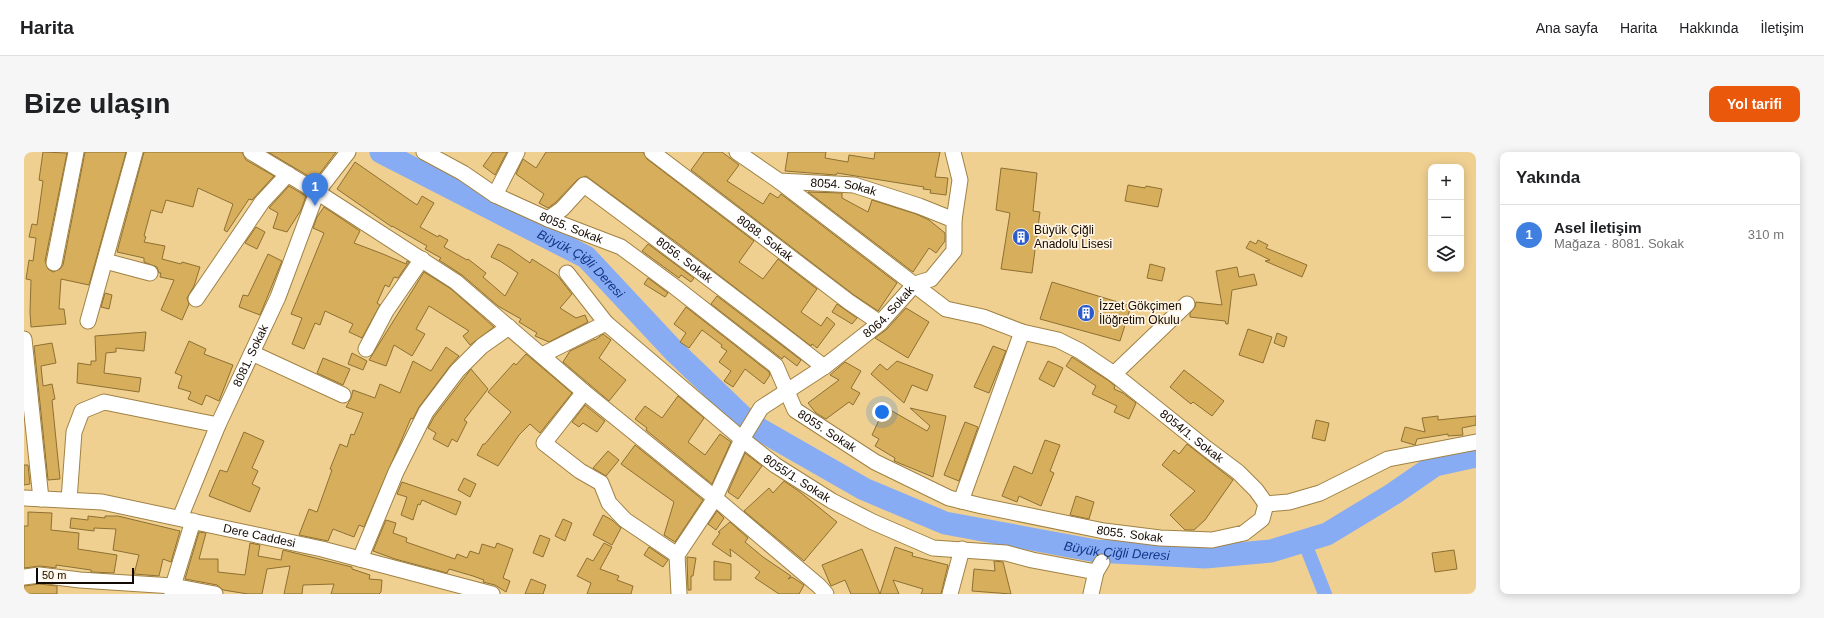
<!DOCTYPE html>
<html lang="tr">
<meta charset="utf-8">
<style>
:root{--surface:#fff;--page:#f6f6f6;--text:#202124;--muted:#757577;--line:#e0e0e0;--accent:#ea580c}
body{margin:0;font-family:Helvetica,sans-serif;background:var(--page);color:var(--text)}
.controls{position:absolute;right:12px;top:12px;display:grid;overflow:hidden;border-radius:8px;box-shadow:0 2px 10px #0003}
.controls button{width:36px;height:36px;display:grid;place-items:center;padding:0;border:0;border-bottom:1px solid var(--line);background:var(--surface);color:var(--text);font:20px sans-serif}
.scale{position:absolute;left:12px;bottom:10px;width:98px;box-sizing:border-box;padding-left:4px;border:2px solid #140900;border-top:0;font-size:11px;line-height:14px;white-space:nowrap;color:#140900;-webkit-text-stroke:3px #fef4e1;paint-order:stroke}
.you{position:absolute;left:858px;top:260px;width:14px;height:14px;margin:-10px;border:3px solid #fff;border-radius:50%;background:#1a73e8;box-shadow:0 0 0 6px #1a73e833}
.badge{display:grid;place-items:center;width:26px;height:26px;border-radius:50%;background:var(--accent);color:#fff;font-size:13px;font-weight:700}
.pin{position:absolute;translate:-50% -33px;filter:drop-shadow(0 1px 2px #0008)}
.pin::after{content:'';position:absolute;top:21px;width:14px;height:12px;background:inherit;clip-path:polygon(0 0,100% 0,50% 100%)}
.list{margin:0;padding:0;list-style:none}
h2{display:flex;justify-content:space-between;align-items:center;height:52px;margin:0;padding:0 16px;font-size:17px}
h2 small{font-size:13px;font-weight:400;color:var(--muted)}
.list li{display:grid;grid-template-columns:26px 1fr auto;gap:12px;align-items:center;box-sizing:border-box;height:60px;padding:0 16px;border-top:1px solid var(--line)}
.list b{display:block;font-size:15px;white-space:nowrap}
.list p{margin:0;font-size:13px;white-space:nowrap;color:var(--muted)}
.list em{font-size:13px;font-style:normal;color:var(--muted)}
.icon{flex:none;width:22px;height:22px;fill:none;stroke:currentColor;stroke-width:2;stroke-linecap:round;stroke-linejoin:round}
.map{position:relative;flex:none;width:1452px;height:442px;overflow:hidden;border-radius:8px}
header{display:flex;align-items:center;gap:24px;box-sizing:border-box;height:56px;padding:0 20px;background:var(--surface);border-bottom:1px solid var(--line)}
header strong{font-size:19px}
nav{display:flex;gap:22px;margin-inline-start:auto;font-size:14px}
.intro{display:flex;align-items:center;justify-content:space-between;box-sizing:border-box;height:96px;padding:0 24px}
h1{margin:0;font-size:28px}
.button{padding:10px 18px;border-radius:8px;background:var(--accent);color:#fff;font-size:14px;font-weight:700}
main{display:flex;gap:24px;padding:0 24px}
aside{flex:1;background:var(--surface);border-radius:8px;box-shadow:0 2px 10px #0003}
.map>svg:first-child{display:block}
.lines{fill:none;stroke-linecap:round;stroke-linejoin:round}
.canal{stroke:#88acf4;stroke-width:14}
.river{stroke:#88acf4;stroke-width:23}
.building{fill:#d7ae5b;stroke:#8d7032}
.minor-casing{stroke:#a08244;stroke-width:17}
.minor{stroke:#fff;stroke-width:15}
.labels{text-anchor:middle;stroke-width:3.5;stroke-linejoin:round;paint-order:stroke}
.street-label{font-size:12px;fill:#140900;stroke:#fef4e1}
.poi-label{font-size:12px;fill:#140900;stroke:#fef4e1;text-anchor:start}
.water-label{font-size:13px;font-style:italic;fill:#123486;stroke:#fef4e1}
</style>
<header>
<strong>Harita</strong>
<nav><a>Ana sayfa</a><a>Harita</a><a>Hakkında</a><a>İletişim</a></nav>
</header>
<div class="intro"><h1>Bize ulaşın</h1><a class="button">Yol tarifi</a></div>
<main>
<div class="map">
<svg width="1452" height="442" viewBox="0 0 1452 442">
<rect width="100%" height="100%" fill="#f0d091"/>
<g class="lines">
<path class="canal" d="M1280 389 1301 442"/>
<g class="river">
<path id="s1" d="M357 0 562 105 650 199 723 269"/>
<path id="s2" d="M735 277 840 337 921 371 1072 399 1181 405 1247 399 1303 382 1369 342 1411 313 1452 304"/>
</g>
</g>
<g class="building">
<path d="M19 0 43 1 21 109 24 117 29 120 36 117 39 113 61 0H102L65 133 37 127 35 157H40L42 172 7 175 6 160 7 128 2 127 5 108 9 109 12 86 5 85 8 72 13 73 19 29 15 28Z"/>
<path d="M120 0H218L222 8 250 24 228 48 225 47 203 80 200 78 209 52 174 36 169 55 142 48 138 61 127 58 120 84 122 85 120 90 141 94 138 107 157 112 158 110 176 115 170 134 163 146 165 152 158 168 137 158 150 128 136 125 137 121H135L133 115 120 110V106L93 100Z"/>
<path d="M244 0H312L291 28Z"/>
<path d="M469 0H483L471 23 459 14Z"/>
<path d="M522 0H619L623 7 730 89 715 110 739 127 754 107 793 137 777 160 797 174 803 165 811 172 793 196 788 192 787 194 656 93 562 24 554 27 532 50 524 56 515 51 520 42 492 22 499 7 512 16Z"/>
<path d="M680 0H698L715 13 703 29 739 52 746 41 754 46 757 42 873 131 854 159 830 143 667 18Z"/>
<path d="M764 0H802L801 6 824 10 825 3 850 7 851 0H916L911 25 924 26 922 43 906 41 907 38 899 37 900 35 813 21 812 23 761 19Z"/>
<path d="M331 10 393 53 398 44 410 51 396 75 414 85 415 83 424 88 420 95 443 108 444 107 462 121 459 125 481 144 494 121 476 109 467 105 474 92 486 97 506 111 508 107 533 123 548 142 536 156 552 166 561 163 564 170 525 190 511 184 513 181 495 170 497 167 474 154 438 123 415 108 417 106 401 97 403 94 368 74V75L313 37Z"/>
<path d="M977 16 1013 21 1009 59 1016 60 1008 121 977 117 986 61 972 58Z"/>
<path d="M1104 33 1121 36 1122 34 1138 37 1134 55 1101 49Z"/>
<path d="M265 34 282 44 277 58 263 80 249 76 254 61 245 56Z"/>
<path d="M784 40 818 41V46L844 60 848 48 892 62 905 68 921 81V89L912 101 905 96 889 120Z"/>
<path d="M300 55 336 79 330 91 359 102 382 112 383 109 385 110 374 126 370 125 365 135 361 133 353 151 356 153 338 186 325 180 329 172 301 159 296 173 291 171 280 197 268 192 278 166 267 162 300 81 289 76 293 65Z"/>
<path d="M232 75 241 80 233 97 221 91Z"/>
<path d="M1234 88 1244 93 1242 96 1283 113 1278 125 1241 109 1246 108 1222 96 1226 89 1232 92Z"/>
<path d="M624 92 670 126 667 130 657 123 655 126 618 99Z"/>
<path d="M244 102 258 109 236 163 215 155 219 143 224 144Z"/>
<path d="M1126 112 1141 116 1138 129 1123 126Z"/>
<path d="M1213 115 1215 125 1230 122 1233 133 1208 138 1204 172H1202L1201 169 1166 165V161L1171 155 1172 150 1198 153 1192 119Z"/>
<path d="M400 120 427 137 470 175 446 193 439 184 445 179 405 154 392 177 401 182 388 204 370 193 362 214 345 208Z"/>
<path d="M624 126 644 141 641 145 620 132Z"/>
<path d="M1028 130 1107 154 1096 189 1016 167Z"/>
<path d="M81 141 88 143 85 157 77 155Z"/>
<path d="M693 144 777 208 773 214 760 204 758 207 687 152Z"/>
<path d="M813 152 833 166 828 172 808 160Z"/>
<path d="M662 155 745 220 746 223 740 232 721 217 709 235 700 229 707 219 695 210 703 199 697 195 698 193 678 178 665 196 656 190 662 181 650 172Z"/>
<path d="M882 156 905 170 884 206 851 186 863 177Z"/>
<path d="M1224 177 1248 185 1239 211 1215 203Z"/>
<path d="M122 180 120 199 92 196V200L82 201 80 221 117 226 115 240 53 231 54 211 67 213V209H72L71 184Z"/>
<path d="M1253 181 1263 185 1260 195 1250 191Z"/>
<path d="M579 182 587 188 575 206 602 228 585 249 539 210 546 199 571 187V188Z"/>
<path d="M165 189 182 197 180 202 209 213 195 249 182 243 178 253 164 247 167 240 154 236 158 224 151 221Z"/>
<path d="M28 191 32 211 17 214 19 234 28 232 31 247 28 248 36 327 24 328 10 194Z"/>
<path d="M969 194 982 199 965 241 950 235Z"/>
<path d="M422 195 435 204 426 214 395 255 389 267 387 266 340 375 335 373 330 385 309 377 304 389 275 383 285 357 293 360 308 318 306 317 316 292 323 295 327 282 330 283 339 261 322 255 327 246 329 238 351 246 356 232 376 241 389 209 407 219Z"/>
<path d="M328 201 343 209 339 218 324 212Z"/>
<path d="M502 202 548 241 516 281 506 272 495 283 474 314 453 303 459 292H461L487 260 464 240 490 211 492 213Z"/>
<path d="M1048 205 1085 229 1091 234 1090 237 1099 241 1112 251 1105 267 1090 260 1093 254 1068 242 1072 234 1042 214Z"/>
<path d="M299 206 326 217 319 233 293 221Z"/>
<path d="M873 209 909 223 903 239 888 233 880 251 847 222 856 212 863 218Z"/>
<path d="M1024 209 1039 216 1030 235 1015 227Z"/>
<path d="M821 210 837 219 827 236 836 241 829 253 825 250 802 267 792 261 784 251 815 228 806 223Z"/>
<path d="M447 217 464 237 440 268 443 270 433 290 428 287 424 295 409 287 412 281 404 276 410 265Z"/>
<path d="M1160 218 1200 249 1188 264 1169 250 1167 252 1146 235Z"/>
<path d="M654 244 680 266 664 290 681 303 696 282 707 290 688 332 622 278 623 276 611 267 621 254 638 266Z"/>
<path d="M561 253 581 269 573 280 559 271 555 275 548 270Z"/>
<path d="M861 255 903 279 906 274 886 256 922 264 909 325 870 309 871 306 851 294 855 287 848 283Z"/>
<path d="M1414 264V268L1452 264V273L1438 276 1439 283 1424 284V282L1393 287 1391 293 1377 289 1381 275 1401 280 1398 266Z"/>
<path d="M1292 268 1305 271 1301 289 1288 286Z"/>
<path d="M941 270 954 275 935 329 920 323Z"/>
<path d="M220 280 240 289 228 316 234 319 228 332 236 336 226 360 185 344 196 318 203 320Z"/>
<path d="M1021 288 1036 293 1026 319 1030 321 1017 354 995 344 993 350 978 344 990 314 1008 322Z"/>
<path d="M1163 292 1209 328 1181 368 1170 378H1161L1146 363 1171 339 1138 313 1150 298 1155 302Z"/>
<path d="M611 293 679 348 651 390 640 383 650 350 597 312Z"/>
<path d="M584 299 595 308 582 324 569 316Z"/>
<path d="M721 301 738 314 714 347 704 340Z"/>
<path d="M0 313H4L6 332 0 333Z"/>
<path d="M440 326 452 332 446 345 434 338Z"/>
<path d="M760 329 776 340 813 370 780 409 720 359 745 336 749 341Z"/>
<path d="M378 330 437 350 432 363 398 348 396 353 394 352 389 368 377 363 383 345 373 342Z"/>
<path d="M1052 344 1070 350 1065 367 1046 363Z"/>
<path d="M693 359 700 366 692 378 684 372Z"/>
<path d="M4 360 28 361 27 378 55 381 54 397 93 403 90 421 67 420V418L32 413V416L16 414 0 416V374H4Z"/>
<path d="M579 363 588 368 597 376 588 393 569 383Z"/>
<path d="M64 364 81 366V364H94L156 379 147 410 139 407 135 424 110 422 115 403 89 398 92 377 70 376V379L46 376 47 366 64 368Z"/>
<path d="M539 367 548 371 541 389 531 384Z"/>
<path d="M362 368 372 371 369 381 383 386 382 390 431 407 433 402 443 406 446 399 455 402 458 392 471 396 473 391 489 397 479 426 486 429 482 440 471 433 459 430 460 428 449 424 425 417 423 421 371 407 349 399Z"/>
<path d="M706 370 724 386 721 390 739 405 767 424 764 427 768 425 780 433 775 442H755L731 426 736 420 706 397 707 405 688 392 696 381 694 380Z"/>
<path d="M175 380 182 381 175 407H194V420L221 423 226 391 236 393 234 404 257 408 259 398 328 415V417L346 423 345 427 358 428 357 440 355 442H307L310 432 279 433 278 442H260L266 414 243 417 238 442H224L199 438 193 433 161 427Z"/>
<path d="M516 383 526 387 519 405 509 401Z"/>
<path d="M580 391 588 395 576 417 595 424 593 428 609 434 607 442H563L567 431 553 424 563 406 569 409Z"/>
<path d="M625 395 644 408 639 415 620 403Z"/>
<path d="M871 395 889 401 888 404 924 413 917 442H897L899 437 869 428 875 442H856Z"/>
<path d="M838 397 856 442H827L821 428 807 434 798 413Z"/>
<path d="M1430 398 1433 417 1411 420 1408 401Z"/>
<path d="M663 405 672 406 669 424H667V438H664Z"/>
<path d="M690 409 707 412V428H690Z"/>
<path d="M970 409 979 410 987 442 948 439 950 417 971 419Z"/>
<path d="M507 427 522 433 519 442H501Z"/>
<path d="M15 432 33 434V442H0V434Z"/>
</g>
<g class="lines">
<defs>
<g id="minor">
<path d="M227 0 293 40 432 130 560 240 691 346 795 434 802 442"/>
<path id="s3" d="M400 0 439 21 471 43 524 67 597 95 651 135 752 214 771 258 851 310 925 346 958 354 1080 379 1136 386 1188 388 1220 381 1238 367 1242 352"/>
<path id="s4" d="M628 0 825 150 856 171"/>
<path id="s5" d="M713 0 755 29 830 33 895 54 930 68"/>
<path id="s6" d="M755 29 922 157 959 165 998 180 1034 188 1056 199 1090 222 1182 296 1214 320 1232 338 1242 352 1265 350 1296 341 1364 307 1452 290"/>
<path d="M471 43 493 0"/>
<path id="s7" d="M524 67 538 57 560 33C641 93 721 153 800 215"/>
<path d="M81 109 126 121"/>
<path d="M30 111 52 0"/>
<path d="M543 121 582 171"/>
<path d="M172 147 238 50 264 22"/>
<path d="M64 169 111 0"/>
<path d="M0 187 17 347"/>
<path d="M342 197 362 159 398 107"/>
<path d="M228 201 319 243"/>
<path id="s8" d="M518 203 582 171 718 287 751 313 808 349 849 370 909 396 982 401 1008 408 1072 420"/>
<path d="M1090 222 1163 152"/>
<path d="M560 240 520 291 556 319 577 331 585 351 601 368 653 403"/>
<path id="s9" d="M0 346 78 350 298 397 468 442"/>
<path d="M45 348 50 280 58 259 80 250 194 273"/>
<path d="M937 349 998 180"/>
<path id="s10" d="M156 366 194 273 254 145 293 40 324 0"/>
<path d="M336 407 372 320 402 260 433 219 458 194 485 175"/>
<path d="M0 425 15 423 56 428 149 434 191 442"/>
<path d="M148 442 149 434 169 369"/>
<path id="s11" d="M655 442 653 403 691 346 718 287 737 256 800 215 856 171 891 132 907 127 930 99V68L936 28 929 0"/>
<path d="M926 442 938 397"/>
<path d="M1067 442 1072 420 1078 410"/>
</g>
</defs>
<use href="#minor" class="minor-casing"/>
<use href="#minor" class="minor"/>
</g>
<defs>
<symbol id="building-disc" viewBox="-11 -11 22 22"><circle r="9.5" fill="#2c5cca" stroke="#fef4e1"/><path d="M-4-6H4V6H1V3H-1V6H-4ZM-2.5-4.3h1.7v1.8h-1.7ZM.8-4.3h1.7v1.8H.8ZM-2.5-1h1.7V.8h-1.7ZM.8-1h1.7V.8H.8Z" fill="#fff"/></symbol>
</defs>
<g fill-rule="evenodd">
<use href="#building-disc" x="987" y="75" width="20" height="20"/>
<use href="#building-disc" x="1052" y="151" width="20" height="20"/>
</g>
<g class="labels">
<g class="street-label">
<text dy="4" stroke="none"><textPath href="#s5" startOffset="116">8054. Sokak</textPath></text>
<text dy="4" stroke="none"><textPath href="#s3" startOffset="166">8055. Sokak</textPath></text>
<text dy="4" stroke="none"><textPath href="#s4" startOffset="142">8088. Sokak</textPath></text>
<text dy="4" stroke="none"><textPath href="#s7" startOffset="175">8056. Sokak</textPath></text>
<text dy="4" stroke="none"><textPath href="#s11" startOffset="369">8064. Sokak</textPath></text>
<text dy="4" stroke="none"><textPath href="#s10" startOffset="177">8081. Sokak</textPath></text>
<text dy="4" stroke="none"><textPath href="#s3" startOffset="501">8055. Sokak</textPath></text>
<text dy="4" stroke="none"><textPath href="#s6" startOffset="492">8054/1. Sokak</textPath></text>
<text dy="4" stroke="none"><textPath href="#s8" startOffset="318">8055/1. Sokak</textPath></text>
<text dy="4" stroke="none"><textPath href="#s3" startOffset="825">8055. Sokak</textPath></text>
<text dy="4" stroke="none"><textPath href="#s9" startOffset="239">Dere Caddesi</textPath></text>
</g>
<g class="poi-label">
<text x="1010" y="82">Büyük Çiğli<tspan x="1010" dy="14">Anadolu Lisesi</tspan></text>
<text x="1075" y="158">İzzet Gökçimen<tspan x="1075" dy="14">İlöğretim Okulu</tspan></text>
</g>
<g class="water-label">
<text dy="5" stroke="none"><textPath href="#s1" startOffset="230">Büyük Çiğli Deresi</textPath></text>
<text dy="5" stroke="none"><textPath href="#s2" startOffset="383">Büyük Çiğli Deresi</textPath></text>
</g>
</g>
</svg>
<div class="controls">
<button>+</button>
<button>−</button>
<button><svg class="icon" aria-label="layers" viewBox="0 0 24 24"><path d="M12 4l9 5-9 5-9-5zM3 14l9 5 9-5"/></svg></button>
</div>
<div class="scale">50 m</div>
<div class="you"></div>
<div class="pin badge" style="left:291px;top:54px;background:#3f7fe0">1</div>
</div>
<aside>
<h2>Yakında<small></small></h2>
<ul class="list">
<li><span class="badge" style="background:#3f7fe0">1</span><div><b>Asel İletişim</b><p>Mağaza · 8081. Sokak</p></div><em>310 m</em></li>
</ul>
</aside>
</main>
